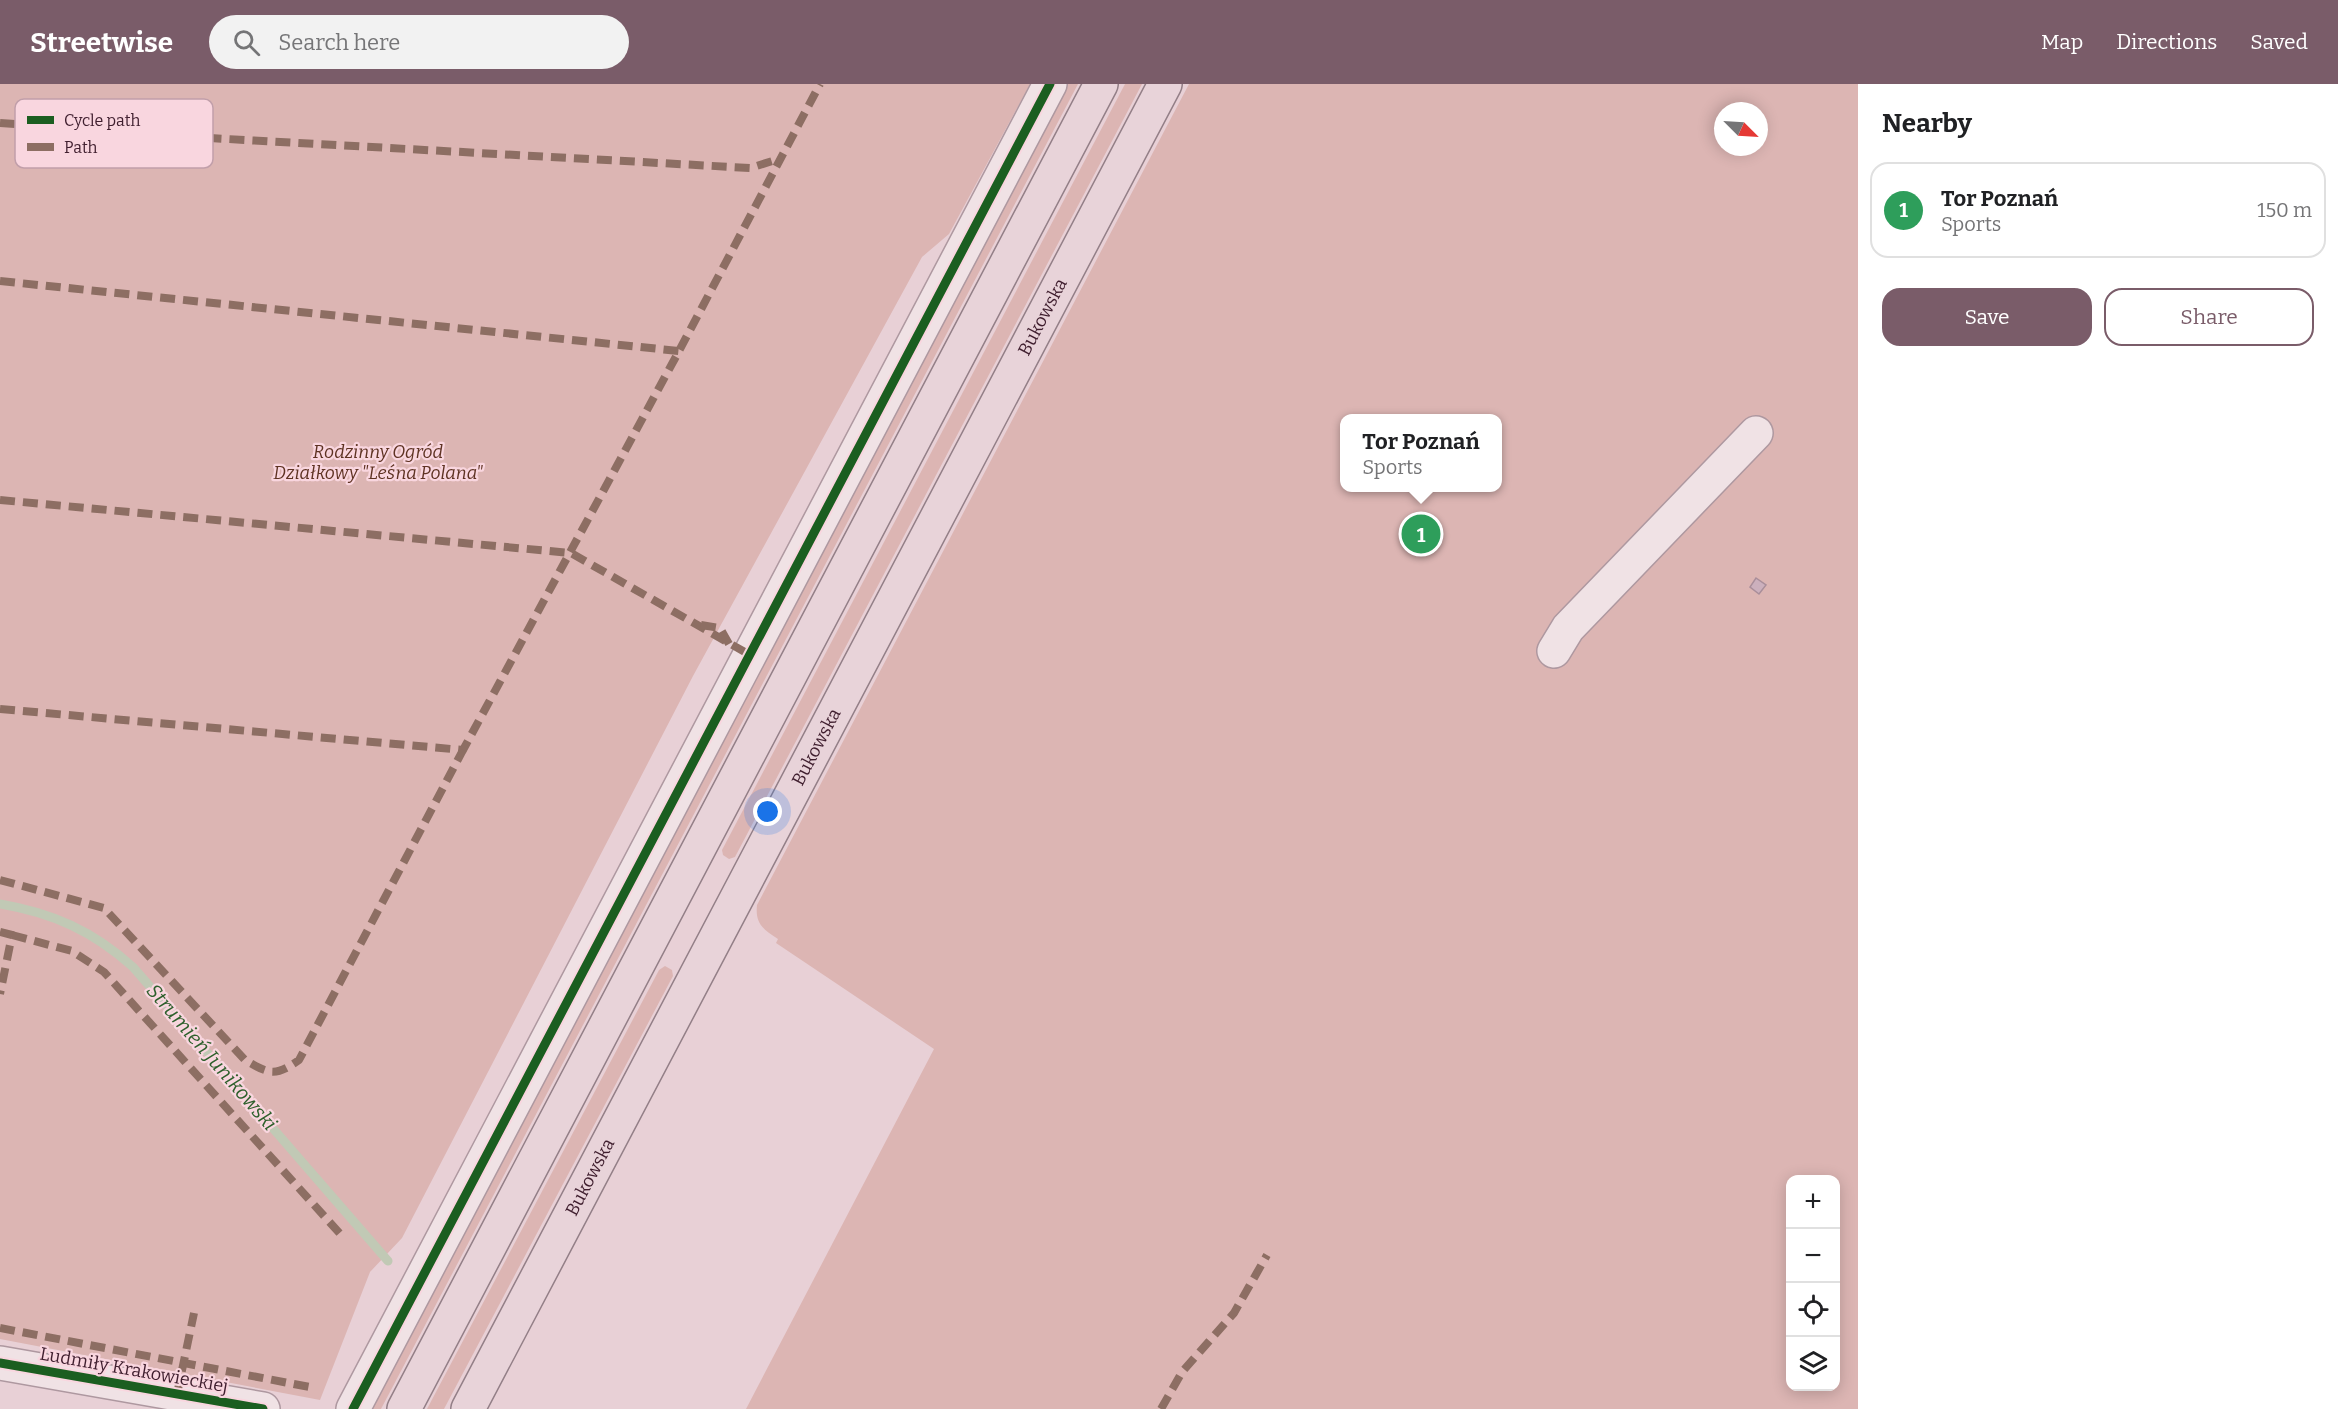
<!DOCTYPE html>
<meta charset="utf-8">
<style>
:root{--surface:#fff;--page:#f2f2f2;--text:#202124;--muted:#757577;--line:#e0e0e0;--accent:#7a5c69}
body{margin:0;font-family:Bitter,serif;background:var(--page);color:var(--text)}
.controls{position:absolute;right:18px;bottom:18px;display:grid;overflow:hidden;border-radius:12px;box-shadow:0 3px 15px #0003}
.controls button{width:54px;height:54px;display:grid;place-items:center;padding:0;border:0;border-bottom:2px solid var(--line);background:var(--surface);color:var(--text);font:30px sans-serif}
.compass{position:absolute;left:1714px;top:18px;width:54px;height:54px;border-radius:50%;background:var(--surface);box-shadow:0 3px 15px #0003;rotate:114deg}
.you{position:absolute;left:768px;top:728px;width:21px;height:21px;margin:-15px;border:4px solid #fff;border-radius:50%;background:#1a73e8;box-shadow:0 0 0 9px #1a73e833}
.badge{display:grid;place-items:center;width:39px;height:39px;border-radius:50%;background:var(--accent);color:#fff;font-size:20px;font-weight:700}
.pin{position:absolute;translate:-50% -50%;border:3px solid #fff;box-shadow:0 2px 6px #0006}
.popup{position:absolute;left:1340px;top:330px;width:162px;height:78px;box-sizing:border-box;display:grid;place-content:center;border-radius:12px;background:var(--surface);filter:drop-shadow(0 2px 4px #0005);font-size:20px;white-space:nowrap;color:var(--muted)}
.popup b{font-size:22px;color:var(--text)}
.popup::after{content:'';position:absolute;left:50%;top:100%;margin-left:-12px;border:12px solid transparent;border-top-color:var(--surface)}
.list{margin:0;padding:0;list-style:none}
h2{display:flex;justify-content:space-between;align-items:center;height:78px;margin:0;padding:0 24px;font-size:26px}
h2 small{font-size:20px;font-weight:400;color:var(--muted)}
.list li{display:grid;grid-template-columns:39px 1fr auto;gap:18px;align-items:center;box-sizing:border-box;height:96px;margin:0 12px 12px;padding:0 12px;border:2px solid var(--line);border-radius:18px}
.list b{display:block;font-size:22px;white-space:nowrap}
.list p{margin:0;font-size:20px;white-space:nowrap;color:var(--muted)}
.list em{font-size:20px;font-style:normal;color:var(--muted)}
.actions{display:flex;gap:12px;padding:18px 24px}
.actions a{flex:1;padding:14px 0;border:2px solid var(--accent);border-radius:18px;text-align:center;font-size:21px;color:var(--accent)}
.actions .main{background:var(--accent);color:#fff}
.icon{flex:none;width:33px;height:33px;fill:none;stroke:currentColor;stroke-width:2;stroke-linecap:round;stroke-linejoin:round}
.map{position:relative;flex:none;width:1858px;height:1325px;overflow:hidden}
header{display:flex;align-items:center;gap:36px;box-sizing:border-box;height:84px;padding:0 30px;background:var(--accent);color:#fff}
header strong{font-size:28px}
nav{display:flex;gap:33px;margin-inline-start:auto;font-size:21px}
.search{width:420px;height:54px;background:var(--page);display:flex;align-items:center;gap:15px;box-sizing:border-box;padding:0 21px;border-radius:33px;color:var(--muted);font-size:22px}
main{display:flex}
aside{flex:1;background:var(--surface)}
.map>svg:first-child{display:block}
.green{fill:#dcb5b3;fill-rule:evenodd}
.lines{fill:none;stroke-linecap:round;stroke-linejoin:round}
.stream{stroke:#c1c9b5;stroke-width:9}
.building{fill:#ccb0bd;stroke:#a98e9a;stroke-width:1.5}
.minor-casing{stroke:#ae98a0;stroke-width:36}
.major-casing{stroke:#937f87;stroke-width:36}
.minor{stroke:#f0e2e5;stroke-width:33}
.major{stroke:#e8d3d9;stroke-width:33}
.quiet{stroke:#8d6e63;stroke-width:8;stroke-dasharray:15 8;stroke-linecap:butt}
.cycleway-casing{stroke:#f9d6df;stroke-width:13}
.cycleway{stroke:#1b5e20;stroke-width:9}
.labels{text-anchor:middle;stroke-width:4.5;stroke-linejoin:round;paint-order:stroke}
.street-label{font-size:18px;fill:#3f1e2e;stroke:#f9d6df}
.park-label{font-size:18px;font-style:italic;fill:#5e3222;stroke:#f9d6df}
.water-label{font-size:20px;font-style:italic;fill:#2e602c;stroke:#f9d6df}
.key{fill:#f9d6df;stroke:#c19faa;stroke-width:1.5}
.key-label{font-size:16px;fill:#3f1e2e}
</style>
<header>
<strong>Streetwise</strong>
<div class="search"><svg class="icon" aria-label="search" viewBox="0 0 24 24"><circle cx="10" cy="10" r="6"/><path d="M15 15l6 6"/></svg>Search here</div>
<nav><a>Map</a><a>Directions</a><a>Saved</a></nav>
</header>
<main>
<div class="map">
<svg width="1858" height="1325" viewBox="0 0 1858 1325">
<rect width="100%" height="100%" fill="#e8d0d6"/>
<g class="green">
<path d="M0 0H1030L949 150 922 173 693 592 402 1154 370 1188 320 1316 0 1255Z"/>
<path d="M1064 0H1078L381 1325H367Z"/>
<path d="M1125 0H1142L735 773 729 775 723 771 722 766Z"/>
<path d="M1189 0H1858V1325H746L934 965 776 859 778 855C763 845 755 840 757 821ZM1723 27H1759V63H1723ZM1344 334H1498V404H1344ZM1790 1096H1836V1302H1790Z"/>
<path d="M665 882 672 886 673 892 444 1325H427L659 886Z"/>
</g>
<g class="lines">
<path class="stream" d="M0 820C53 829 93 847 133 883L388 1177"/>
</g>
<path class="building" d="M1756 494 1766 501 1759 510 1750 503Z"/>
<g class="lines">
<defs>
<g id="minor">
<path d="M1554 567 1568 544 1756 349"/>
<path d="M0 1279 263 1325"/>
<path d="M353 1325 1050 0"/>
</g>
<g id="major">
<path d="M404 1325 1101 0"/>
<path id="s1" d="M468 1325 1165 0"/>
</g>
</defs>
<use href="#minor" class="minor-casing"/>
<use href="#major" class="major-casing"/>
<use href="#minor" class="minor"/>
<use href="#major" class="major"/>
<g class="quiet">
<path d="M0 39 191 53 750 84 779 75"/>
<path d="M0 197 679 267"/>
<path d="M0 416 571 469 750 571"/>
<path d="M701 541 720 544 729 560"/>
<path d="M0 625 463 666 679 267 820 0"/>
<path d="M0 796 104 824 245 976C269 990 275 993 299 976L463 666"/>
<path d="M0 848 12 851 0 910"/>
<path d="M12 851 72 867 104 888 343 1153"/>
<path d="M0 1244 315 1304"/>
<path d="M177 1310 194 1229"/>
<path d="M1161 1325 1182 1288 1234 1229 1267 1171"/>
</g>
<defs>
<g id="cycleway">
<path d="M0 1279 263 1325"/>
<path d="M353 1325 1050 0"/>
</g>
</defs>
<use href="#cycleway" class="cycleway-casing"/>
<use href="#cycleway" class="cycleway"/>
</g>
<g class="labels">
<g class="street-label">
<text dy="6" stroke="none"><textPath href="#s1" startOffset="1234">Bukowska</textPath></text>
<text dy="6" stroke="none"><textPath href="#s1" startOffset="748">Bukowska</textPath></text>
<text dy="6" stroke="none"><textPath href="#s1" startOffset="262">Bukowska</textPath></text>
<text transform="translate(134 1286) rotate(10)" y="6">Ludmiły Krakowieckiej</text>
</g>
<g class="park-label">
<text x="378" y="374">Rodzinny Ogród<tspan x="378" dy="21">Działkowy "Leśna Polana"</tspan></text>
</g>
<g class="water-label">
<text transform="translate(212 973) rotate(49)" y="7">Strumień Junikowski</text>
</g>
</g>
<rect x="15" y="15" width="198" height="69" rx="9" class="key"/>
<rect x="27" y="32" width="27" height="8" fill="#1b5e20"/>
<rect x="27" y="59" width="27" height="8" fill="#8d6e63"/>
<g class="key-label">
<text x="64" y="42">Cycle path</text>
<text x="64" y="69">Path</text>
</g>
</svg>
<div class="controls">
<button>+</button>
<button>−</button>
<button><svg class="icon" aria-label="locate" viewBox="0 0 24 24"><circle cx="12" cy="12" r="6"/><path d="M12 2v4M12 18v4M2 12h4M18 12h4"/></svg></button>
<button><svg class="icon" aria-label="layers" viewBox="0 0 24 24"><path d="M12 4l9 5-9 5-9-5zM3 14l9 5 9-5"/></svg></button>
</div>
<svg class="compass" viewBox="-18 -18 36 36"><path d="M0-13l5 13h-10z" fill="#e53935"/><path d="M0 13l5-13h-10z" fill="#757577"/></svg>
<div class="you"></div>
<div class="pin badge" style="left:1421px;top:450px;background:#2e9e5b">1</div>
<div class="popup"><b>Tor Poznań</b>Sports</div>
</div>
<aside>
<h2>Nearby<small></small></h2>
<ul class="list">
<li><span class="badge" style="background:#2e9e5b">1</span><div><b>Tor Poznań</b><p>Sports</p></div><em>150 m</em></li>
</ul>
<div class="actions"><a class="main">Save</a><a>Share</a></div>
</aside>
</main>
